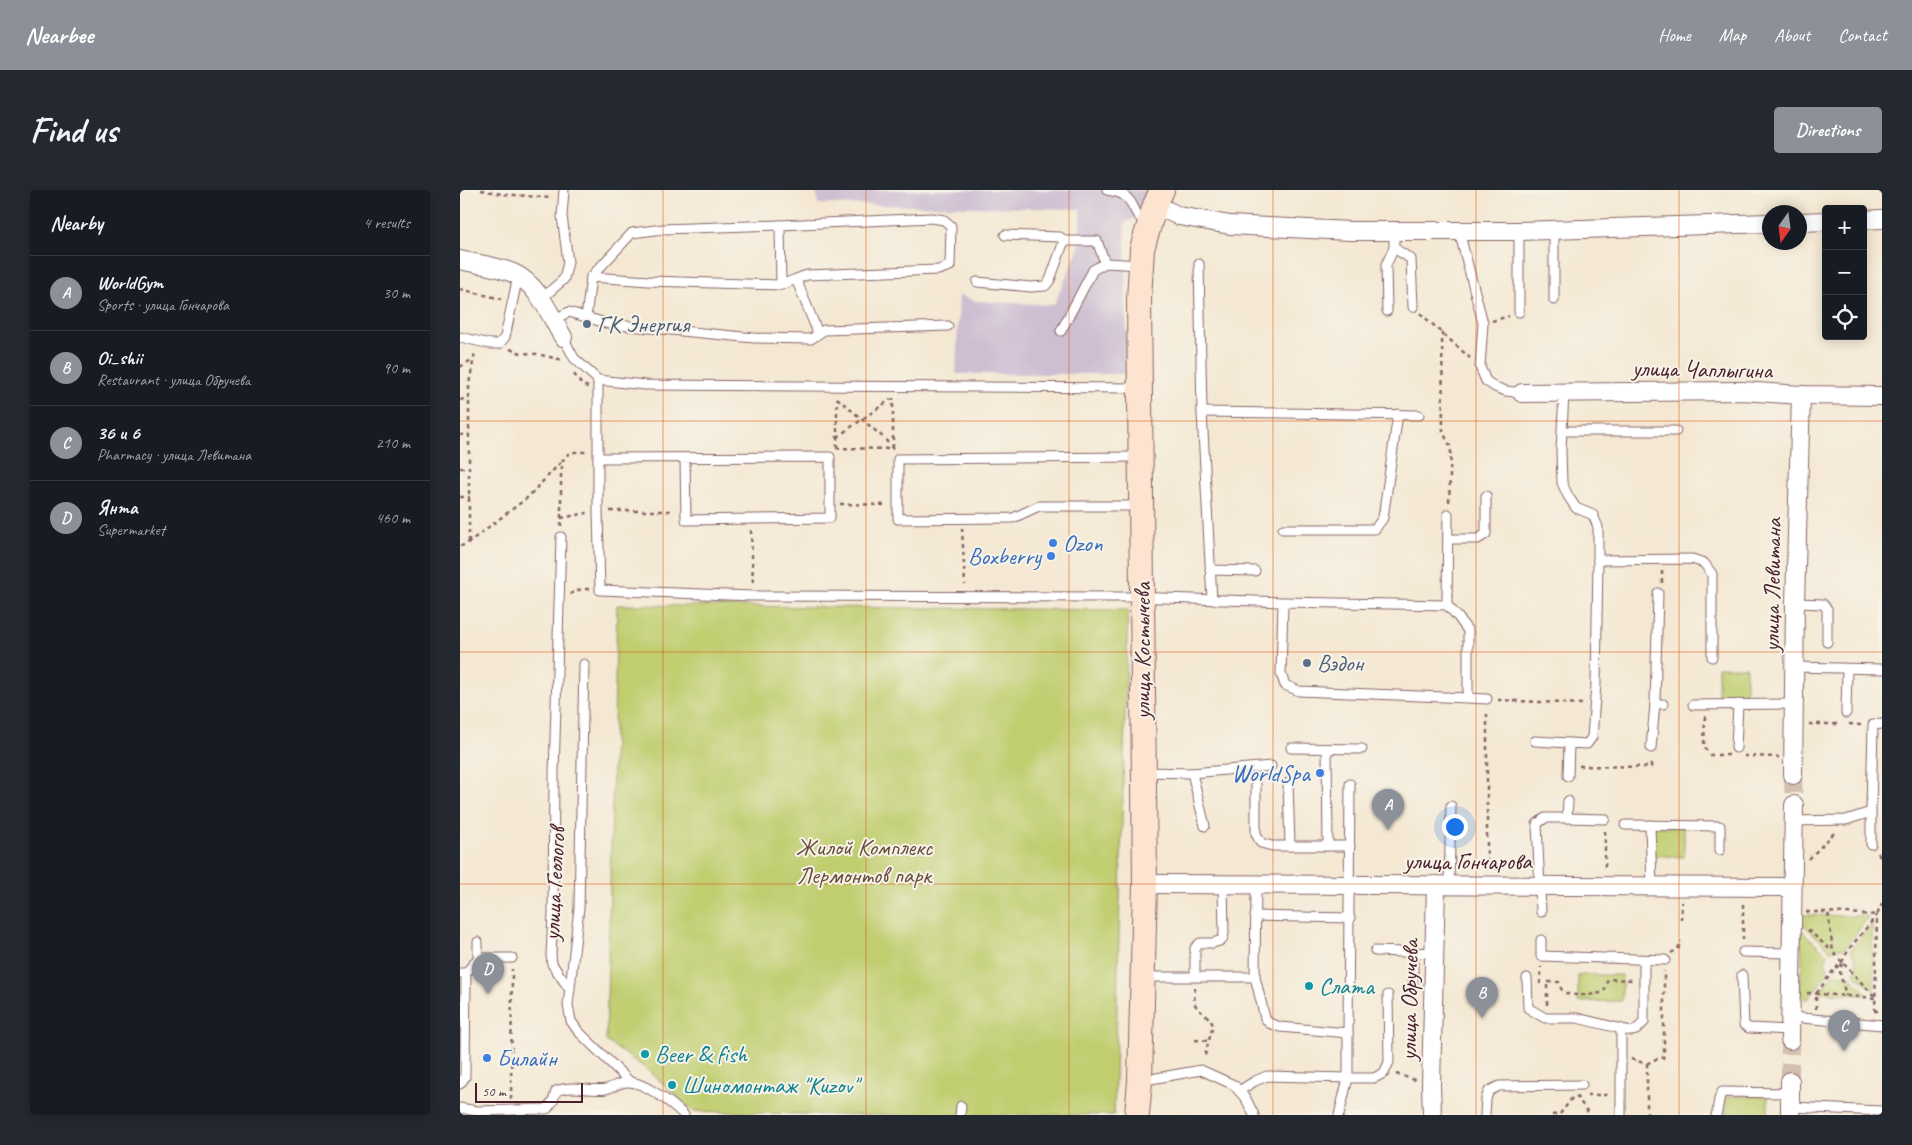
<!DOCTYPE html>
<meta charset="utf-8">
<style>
:root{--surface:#171b24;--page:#242831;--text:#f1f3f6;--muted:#9ea1a6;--line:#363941;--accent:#8c9099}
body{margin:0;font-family:Caveat,sans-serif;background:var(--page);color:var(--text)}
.controls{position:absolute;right:15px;top:15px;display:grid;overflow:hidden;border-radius:5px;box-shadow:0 2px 12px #0003}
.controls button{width:45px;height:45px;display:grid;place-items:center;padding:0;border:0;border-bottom:1px solid var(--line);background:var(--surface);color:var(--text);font:25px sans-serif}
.compass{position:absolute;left:1302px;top:15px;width:45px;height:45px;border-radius:50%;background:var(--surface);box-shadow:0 2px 12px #0003;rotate:194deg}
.scale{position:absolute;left:15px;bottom:12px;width:108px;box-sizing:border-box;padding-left:5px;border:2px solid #4a1f2b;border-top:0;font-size:14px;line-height:18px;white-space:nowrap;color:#4a1f2b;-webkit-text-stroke:4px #f7f3e8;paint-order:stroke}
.you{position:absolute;left:994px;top:636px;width:18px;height:18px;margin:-12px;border:4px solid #fff;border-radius:50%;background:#1a73e8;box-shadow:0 0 0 8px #1a73e833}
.badge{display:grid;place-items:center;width:32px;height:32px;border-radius:50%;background:var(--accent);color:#fff;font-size:16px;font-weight:700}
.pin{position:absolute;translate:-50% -41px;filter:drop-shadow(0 1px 2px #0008)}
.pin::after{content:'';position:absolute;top:26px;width:18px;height:15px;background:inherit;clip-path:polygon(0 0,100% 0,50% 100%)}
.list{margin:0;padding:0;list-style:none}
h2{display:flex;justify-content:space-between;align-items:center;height:65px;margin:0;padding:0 20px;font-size:21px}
h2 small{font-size:16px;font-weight:400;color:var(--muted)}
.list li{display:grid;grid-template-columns:32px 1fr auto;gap:15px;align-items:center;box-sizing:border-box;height:75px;padding:0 20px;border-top:1px solid var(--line)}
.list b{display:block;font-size:19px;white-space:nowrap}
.list p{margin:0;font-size:16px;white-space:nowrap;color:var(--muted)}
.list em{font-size:16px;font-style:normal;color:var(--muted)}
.icon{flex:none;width:28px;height:28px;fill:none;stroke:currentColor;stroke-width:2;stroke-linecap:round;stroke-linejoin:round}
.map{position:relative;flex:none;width:1422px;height:925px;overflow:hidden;border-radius:5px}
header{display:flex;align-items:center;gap:30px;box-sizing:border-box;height:70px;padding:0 25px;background:var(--accent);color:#fff}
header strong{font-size:24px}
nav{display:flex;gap:28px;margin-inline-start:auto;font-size:18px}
.intro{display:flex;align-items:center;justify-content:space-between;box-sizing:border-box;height:120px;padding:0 30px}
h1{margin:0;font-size:35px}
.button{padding:12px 22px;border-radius:5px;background:var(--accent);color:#fff;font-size:18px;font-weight:700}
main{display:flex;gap:30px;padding:0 30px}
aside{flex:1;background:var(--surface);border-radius:5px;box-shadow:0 2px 12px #0003}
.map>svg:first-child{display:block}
.industrial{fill:#cdbed2}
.green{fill:#c0ce70;stroke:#85764e}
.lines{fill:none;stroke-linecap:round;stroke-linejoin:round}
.street-tunnel{stroke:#d2c0b1;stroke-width:18;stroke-dasharray:18 9;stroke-linecap:butt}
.lane-casing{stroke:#866566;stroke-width:11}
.street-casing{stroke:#866566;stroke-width:20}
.secondary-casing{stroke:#866566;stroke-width:26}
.path{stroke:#866566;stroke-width:2.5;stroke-dasharray:4 4;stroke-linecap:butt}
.lane{stroke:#fff;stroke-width:9}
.street{stroke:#fff;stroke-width:18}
.secondary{stroke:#fde4d1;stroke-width:24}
.grid{fill:none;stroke:#e0560e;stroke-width:1;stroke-opacity:0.55}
.service-dot{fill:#5c6f8a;stroke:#f7f3e8;stroke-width:2}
.shop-dot{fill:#3f7fe0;stroke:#f7f3e8;stroke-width:2}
.culture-dot{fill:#0f9aa8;stroke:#f7f3e8;stroke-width:2}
.labels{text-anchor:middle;stroke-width:4;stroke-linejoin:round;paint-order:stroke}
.service-label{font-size:24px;fill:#4e5e75;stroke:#f7f3e8;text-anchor:start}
.street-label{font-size:24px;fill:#4a1f2b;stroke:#f7f3e8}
.shop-label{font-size:24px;fill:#366cbe;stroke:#f7f3e8;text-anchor:start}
.park-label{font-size:24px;fill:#684b3c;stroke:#f7f3e8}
.culture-label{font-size:24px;fill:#0d838f;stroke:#f7f3e8;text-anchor:start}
</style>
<header>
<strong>Nearbee</strong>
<nav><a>Home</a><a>Map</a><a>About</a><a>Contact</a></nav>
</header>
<div class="intro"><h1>Find us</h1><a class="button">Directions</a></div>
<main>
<aside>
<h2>Nearby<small>4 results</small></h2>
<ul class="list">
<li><span class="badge">A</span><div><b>WorldGym</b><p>Sports · улица Гончарова</p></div><em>30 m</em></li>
<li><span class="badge">B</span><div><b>Oi_shii</b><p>Restaurant · улица Обручева</p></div><em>90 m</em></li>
<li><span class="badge">C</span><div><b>36 и 6</b><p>Pharmacy · улица Левитана</p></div><em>210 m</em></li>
<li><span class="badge">D</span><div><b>Янта</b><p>Supermarket</p></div><em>460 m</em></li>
</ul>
</aside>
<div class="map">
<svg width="1422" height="925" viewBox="0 0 1422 925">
<rect width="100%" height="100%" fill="#f7f3e8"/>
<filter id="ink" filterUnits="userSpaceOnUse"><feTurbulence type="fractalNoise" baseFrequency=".02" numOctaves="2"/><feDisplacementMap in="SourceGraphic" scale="10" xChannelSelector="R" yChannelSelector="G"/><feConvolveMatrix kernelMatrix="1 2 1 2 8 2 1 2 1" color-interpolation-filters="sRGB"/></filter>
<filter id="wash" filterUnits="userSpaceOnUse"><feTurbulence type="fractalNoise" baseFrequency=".0096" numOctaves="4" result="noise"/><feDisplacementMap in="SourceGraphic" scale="20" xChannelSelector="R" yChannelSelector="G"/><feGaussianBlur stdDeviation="1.12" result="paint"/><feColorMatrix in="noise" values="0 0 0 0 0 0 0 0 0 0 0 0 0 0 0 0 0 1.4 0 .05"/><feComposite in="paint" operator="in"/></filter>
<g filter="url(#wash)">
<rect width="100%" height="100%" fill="#f4e8d3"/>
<path class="industrial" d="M356 0H690L684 22 665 33 667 184H496L499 105 515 111 594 115 620 55V19L358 14Z"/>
<g class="green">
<path d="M157 415 668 420 654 925H376L233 921 188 880 146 851Z"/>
<rect x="1258" y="477" width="28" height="27"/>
<path d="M1188 637H1224V667L1188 665Z"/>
<path d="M1339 725 1409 726 1385 759 1377 758 1371 761 1339 730Z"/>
<path d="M1412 734 1414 801 1395 784C1397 774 1397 768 1390 760Z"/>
<path d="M1339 738 1368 765 1365 771 1369 782 1347 810 1340 804 1342 765Z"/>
<path d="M1374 783 1380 785H1389L1409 806 1360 802Z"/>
<path d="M1118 785H1162V811L1118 812Z"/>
<path d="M1266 906 1308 907V925H1266Z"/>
</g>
</g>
<g filter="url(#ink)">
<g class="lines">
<g class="street-tunnel">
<path d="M1333 585 1334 615"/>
<path d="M1330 891V850"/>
</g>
<defs>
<g id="lane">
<path d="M647 0C652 1 659 2 663 5 676 12 672 26 687 32"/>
<path d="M1094 40V110"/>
<path d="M999 41 1023 133 1020 177 1026 191 1035 197 1046 201 1062 203"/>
<path d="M1059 41V122"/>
<path d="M545 45 600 47 604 51H637L645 73"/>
<path d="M934 58 951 69 953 117"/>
<path d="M739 74 742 222 752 410"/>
<path d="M131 87 172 43 203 39 320 35"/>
<path d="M336 89 347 85 478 80 490 76 491 36 484 30 472 28 320 35 321 95 336 89 358 143"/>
<path d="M517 92 571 97 585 96 590 90 604 51"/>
<path d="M79 107 88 103 104 89 108 72 102 26 104 0"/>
<path d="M927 121 926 75 934 58V42"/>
<path d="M126 128 131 87 189 91 321 95"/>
<path d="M92 130 109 122 149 134 294 148 351 149 364 140 488 136"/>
<path d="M601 141 633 80 645 73 681 75"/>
<path d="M0 147 30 154H39L45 147 58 86"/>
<path d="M103 147 114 168 138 190 185 195 678 198"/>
<path d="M138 190V321L140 400 293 406 671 407 823 412 987 415 998 427 1008 441V508L839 501 825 495 821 484 823 412"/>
<path d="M1104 203 1101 260 1102 293 1108 306 1116 318 1133 325 1138 337V370"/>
<path d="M742 222 959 225"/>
<path d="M1102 241H1216"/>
<path d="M679 267 438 269V329L553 328 579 316H670L681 314"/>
<path d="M138 268 370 267V328L226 330 225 268"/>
<path d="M823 339H915L923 328 938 224"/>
<path d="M101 347 94 584 93 725 91 765 92 774 110 800"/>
<path d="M988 349H1018L1026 344V306"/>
<path d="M750 380 795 381"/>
<path d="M1335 413 1363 414 1367 419V452"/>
<path d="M987 415 988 324"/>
<path d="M124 474 119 718 108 815 111 831 118 841 169 891"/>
<path d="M1334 477 1422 479"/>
<path d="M1008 508 1027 509"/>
<path d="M1195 514 1198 403"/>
<path d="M1233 515 1334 514"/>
<path d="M1386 523 1387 479"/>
<path d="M1075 551 1109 553"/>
<path d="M831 558 902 559"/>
<path d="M1191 558 1195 514H1203"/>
<path d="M1276 558 1278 514"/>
<path d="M867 559 868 656"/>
<path d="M685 582 732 583 745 636"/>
<path d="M732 583 811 576"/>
<path d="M1108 586 1109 553 1127 554 1132 547 1136 494 1138 370 1232 369 1244 373 1252 384V467"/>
<path d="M828 593 830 656"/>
<path d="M796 594V644L801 653 812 656H890"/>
<path d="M1107 628 1145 629"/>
<path d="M1333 631 1386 630 1411 622 1413 535 1422 534"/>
<path d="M1165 635 1260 636V660"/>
<path d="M1190 635 1192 696"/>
<path d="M1411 654V622"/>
<path d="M796 694 795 787 805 828 809 833 820 837 888 843 890 594"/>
<path d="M989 695 991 616"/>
<path d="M1081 722 1077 634 1085 628H1107L1108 611"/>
<path d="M795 726 890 728"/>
<path d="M1081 750V766L1205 770"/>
<path d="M915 761 974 763"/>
<path d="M1283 762 1332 763"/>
<path d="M953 763V792"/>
<path d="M18 768V752"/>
<path d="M0 783H6L5 887 0 894"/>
<path d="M6 783 18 768H52"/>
<path d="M1282 785 1284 835 1289 838 1330 840"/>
<path d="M683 787H795"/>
<path d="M735 787V758L740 753H753L762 750 764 743 763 693"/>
<path d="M1067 788 1068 818 1085 828H1117L1171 841 1176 840 1184 832V770"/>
<path d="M1330 827 1422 835"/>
<path d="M888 843V888H914L924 883 929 872 928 805"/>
<path d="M680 891 741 880 774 895 786 909 794 925"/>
<path d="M779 901 795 891 807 886 888 888 879 925"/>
<path d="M1330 917 1422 921"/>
<path d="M0 918 17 921 87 919 93 911 96 901C114 894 129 902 146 899 154 897 160 892 168 892 183 891 213 914 224 925"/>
<path d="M500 925 501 916"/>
<path d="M1025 925 1026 909 1029 901 1039 896 1122 895"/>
<path d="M1161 925V839"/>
<path d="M1256 925C1259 917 1257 910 1262 902L1330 903"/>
</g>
<g id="street">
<path d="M695 15 719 26 770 35 890 41H1059L1310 33"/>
<path d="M1403 30 1422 29"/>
<path d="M1340 32 1366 31"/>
<path d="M0 70C17 74 37 76 53 83 78 94 90 125 103 147"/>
<path d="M1062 203 1282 201 1341 205 1422 206"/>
<path d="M1333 585 1335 413 1341 205"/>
<path d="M685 694 1332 697"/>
<path d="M1330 850 1334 615"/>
<path d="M1330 891V925"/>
<path d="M972 925 971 895 976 695"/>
</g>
<path id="secondary" d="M677 925 680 891 685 694 679 109 682 59 695 15 702 0"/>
</defs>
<use href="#lane" class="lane-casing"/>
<use href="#street" class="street-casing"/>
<use href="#secondary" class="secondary-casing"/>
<g class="path">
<path d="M21 0 42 4 92 8"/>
<path d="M0 99 41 109"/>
<path d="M960 123 1010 168"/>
<path d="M1032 131 1049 126"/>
<path d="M982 142 983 242 991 258 989 313"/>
<path d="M50 159 61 163 77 164 103 170"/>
<path d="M0 177 13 169"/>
<path d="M114 184 122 195 128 197"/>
<path d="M377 208 424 248 433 259"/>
<path d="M0 210 9 208"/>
<path d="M0 245 9 244"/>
<path d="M377 247 431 209"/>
<path d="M376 258 433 259"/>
<path d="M377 258V209"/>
<path d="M433 258V208"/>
<path d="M0 278H9"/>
<path d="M0 307H10"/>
<path d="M380 314 427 315"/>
<path d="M150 321H214"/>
<path d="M101 328 127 323"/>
<path d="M101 336V284L103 270 110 262H127"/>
<path d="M502 338 505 395"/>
<path d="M291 340 293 394"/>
<path d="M9 352V194L15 162"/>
<path d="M0 356 5 355 67 308 103 270"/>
<path d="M1202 393V381"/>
<path d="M110 404 121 399H129"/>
<path d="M1038 510 1123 514"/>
<path d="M1245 526 1244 557 1250 565H1269"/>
<path d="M1349 534H1381"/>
<path d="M1389 534 1401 535"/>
<path d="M1284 566 1319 567"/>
<path d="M1119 576 1191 577V569"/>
<path d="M1145 641V680"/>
<path d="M1418 663 1422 669"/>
<path d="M1349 669 1375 642"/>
<path d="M1027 680V521"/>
<path d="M1346 722H1368"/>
<path d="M1221 730 1222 712"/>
<path d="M1348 740 1372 761"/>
<path d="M1283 750V711"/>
<path d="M1211 763 1218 759 1221 751"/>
<path d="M1382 772 1373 762 1368 722 1417 725 1422 714"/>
<path d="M1080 794 1081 777"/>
<path d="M735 798 734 813 738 819 750 829 753 835 744 869"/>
<path d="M1347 803 1416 808 1382 772 1380 783 1386 806"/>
<path d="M1087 815V792H1099C1100 796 1101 800 1104 802 1112 807 1135 805 1144 802L1148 789 1173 790"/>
<path d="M1356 819V804L1373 781 1382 772 1389 759 1417 725 1415 820"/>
<path d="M1414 821H1422"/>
<path d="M735 850 749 851"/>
<path d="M1171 869 1187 874V925"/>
<path d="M1187 874 1193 870 1203 868 1204 865V781"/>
<path d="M936 884 955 890"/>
<path d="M1127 905H1149"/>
<path d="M1116 906 1130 925"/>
<path d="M51 909 52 779"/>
<path d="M1100 924 1113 907"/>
<path d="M1092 925 1100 924"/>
</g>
<use href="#lane" class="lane"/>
<use href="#street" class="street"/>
<use href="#secondary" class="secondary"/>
</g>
</g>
<path class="grid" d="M203 0V925M406 0V925M609 0V925M813 0V925M1016 0V925M1219 0V925M0 231H1422M0 462H1422M0 694H1422"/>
<g class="service-dot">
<circle cx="127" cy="134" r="5"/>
<circle cx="847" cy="473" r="5"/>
</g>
<g class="shop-dot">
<circle cx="593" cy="353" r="5"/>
<circle cx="591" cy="366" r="5"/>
<circle cx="860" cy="583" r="5"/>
<circle cx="27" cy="868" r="5"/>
</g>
<g class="culture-dot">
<circle cx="849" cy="796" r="5"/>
<circle cx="185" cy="864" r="5"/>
<circle cx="212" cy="895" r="5"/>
</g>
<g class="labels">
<g class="service-label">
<text x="137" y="142">ГК Энергия</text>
<text x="857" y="481">Вэдон</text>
</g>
<g class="street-label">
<text transform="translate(1242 179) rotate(1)" y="8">улица Чаплыгина</text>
<text transform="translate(1312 395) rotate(-89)" y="8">улица Левитана</text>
<text transform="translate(682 461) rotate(-90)" y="8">улица Костычева</text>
<text x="1008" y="679">улица Гончарова</text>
<text transform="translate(94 694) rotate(-87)" y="8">улица Геологов</text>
<text transform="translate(949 810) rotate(-89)" y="8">улица Обручева</text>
</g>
<g class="shop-label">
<text x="603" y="361">Ozon</text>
<text x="581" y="374" text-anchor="end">Boxberry</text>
<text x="850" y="591" text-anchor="end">WorldSpa</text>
<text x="37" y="876">Билайн</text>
</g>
<g class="park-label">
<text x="404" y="665">Жилой Комплекс<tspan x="404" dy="28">Лермонтов парк</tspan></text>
</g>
<g class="culture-label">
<text x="859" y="804">Слата</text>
<text x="195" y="872">Beer &amp; fish</text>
<text x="222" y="903">Шиномонтаж "Kuzov"</text>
</g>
</g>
</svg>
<div class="controls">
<button>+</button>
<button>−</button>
<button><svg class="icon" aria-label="locate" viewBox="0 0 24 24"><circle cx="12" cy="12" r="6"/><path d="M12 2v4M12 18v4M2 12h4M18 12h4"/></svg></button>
</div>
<svg class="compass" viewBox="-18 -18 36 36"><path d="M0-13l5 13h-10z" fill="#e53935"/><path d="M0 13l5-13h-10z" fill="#9ea1a6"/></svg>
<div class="scale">50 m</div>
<div class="you"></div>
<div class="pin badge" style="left:928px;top:640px">A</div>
<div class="pin badge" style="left:1022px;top:828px">B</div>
<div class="pin badge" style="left:1384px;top:861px">C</div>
<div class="pin badge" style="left:28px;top:804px">D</div>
</div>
</main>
